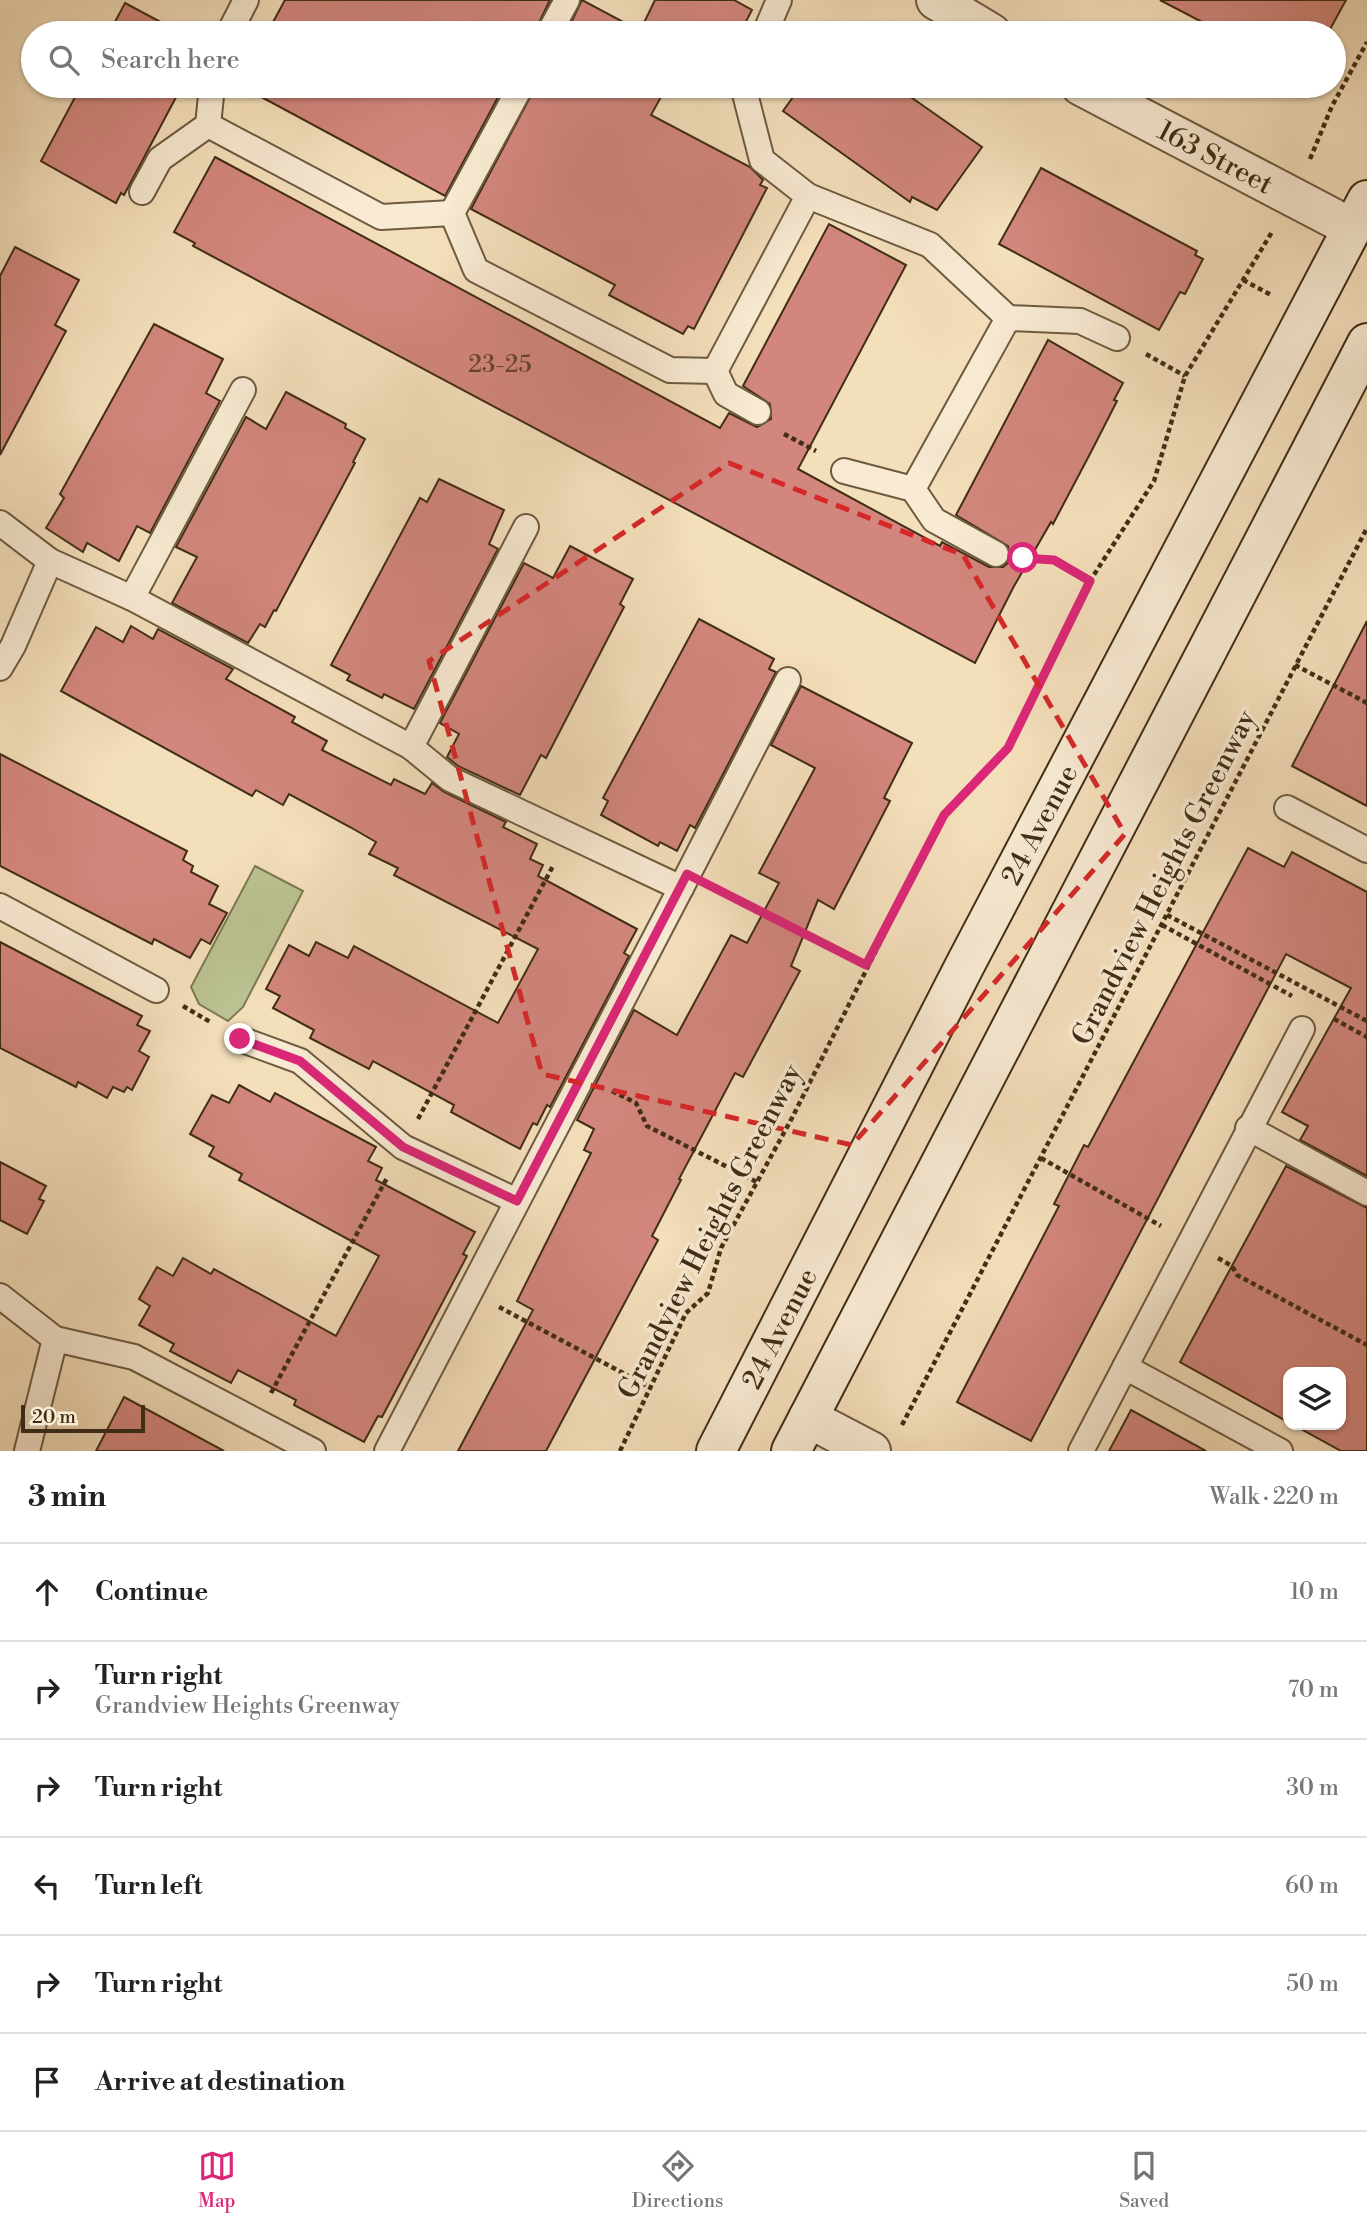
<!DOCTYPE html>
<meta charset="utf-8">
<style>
:root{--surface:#fff;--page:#f6f6f6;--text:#222;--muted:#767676;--line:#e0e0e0;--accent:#db2777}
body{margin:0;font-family:"Libre Bodoni",serif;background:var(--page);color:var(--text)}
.controls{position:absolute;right:21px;bottom:21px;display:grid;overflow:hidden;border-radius:14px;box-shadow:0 2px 5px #0004}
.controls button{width:63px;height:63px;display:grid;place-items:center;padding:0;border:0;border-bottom:2px solid var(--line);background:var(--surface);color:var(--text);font:35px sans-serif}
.scale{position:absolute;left:21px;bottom:18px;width:124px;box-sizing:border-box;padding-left:7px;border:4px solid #402d16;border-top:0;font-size:19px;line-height:24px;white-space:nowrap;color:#402d16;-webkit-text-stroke:5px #f8ead3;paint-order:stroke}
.stop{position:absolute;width:21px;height:21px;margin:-16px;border:5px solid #db2777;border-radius:50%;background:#fff}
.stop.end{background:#db2777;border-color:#fff;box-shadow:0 2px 7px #0008}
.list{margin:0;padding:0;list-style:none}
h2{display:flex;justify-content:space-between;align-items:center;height:91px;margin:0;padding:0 28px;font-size:30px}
h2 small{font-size:23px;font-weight:400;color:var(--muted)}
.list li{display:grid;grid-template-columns:46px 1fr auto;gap:21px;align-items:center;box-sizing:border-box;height:98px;padding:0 28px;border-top:2px solid var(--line)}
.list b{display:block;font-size:26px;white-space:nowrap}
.list p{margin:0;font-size:23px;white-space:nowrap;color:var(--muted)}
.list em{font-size:23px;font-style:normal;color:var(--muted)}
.icon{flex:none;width:38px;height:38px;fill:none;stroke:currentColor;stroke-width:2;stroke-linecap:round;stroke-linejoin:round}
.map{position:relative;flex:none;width:1367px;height:1451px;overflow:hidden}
.search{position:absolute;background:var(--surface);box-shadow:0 2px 5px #0004;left:21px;right:21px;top:21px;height:77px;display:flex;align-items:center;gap:18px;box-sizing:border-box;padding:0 24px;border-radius:38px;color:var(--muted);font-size:26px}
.sheet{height:679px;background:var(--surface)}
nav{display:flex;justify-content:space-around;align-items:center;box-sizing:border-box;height:98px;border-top:2px solid var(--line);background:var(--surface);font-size:19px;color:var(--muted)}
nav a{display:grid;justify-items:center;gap:4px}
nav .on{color:var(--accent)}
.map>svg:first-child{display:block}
.green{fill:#bbc291;stroke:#7e7854;stroke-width:2}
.building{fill:#d2867d;stroke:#402d16;stroke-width:2}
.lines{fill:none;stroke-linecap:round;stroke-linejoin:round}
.lane-casing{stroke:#6d5a3f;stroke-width:28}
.street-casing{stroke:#6d5a3f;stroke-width:42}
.secondary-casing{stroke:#402d16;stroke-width:42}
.path{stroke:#402d16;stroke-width:4.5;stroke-dasharray:5 3.5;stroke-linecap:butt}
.lane{stroke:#f8ead3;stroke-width:24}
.street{stroke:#f8ead3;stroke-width:38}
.secondary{stroke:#f8ead3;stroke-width:38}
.route{stroke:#db2777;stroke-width:9}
.marked{fill:none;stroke:#d62828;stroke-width:5;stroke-dasharray:14 9;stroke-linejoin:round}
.labels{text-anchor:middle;stroke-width:7;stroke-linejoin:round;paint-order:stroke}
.number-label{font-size:24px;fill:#644330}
.street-label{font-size:28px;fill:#402d16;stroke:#f8ead3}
</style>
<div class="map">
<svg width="1367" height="1451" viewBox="0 0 1367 1451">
<rect width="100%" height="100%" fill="#f4dfbb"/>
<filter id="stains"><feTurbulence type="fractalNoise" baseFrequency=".00286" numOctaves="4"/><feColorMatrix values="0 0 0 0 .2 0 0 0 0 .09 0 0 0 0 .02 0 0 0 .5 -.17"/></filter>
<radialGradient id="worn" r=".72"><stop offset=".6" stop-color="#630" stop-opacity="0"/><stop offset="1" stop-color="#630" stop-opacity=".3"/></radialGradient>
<path class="green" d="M255 866 303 891 243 1007 228 1021 199 1004 191 987Z"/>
<g class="building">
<path d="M285 0H550L534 33H267Z"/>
<path d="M582 0 640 31 655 0H734L752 10 740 33H566Z"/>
<path d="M1160 0H1346L1328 33H1223Z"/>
<path d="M125 3 181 33H109Z"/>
<path d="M81 86H182L124 195 121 193 116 203 41 161Z"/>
<path d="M241 86H504L445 196Z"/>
<path d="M536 86H667L651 115 750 167 763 180 760 185 767 188 694 329 688 326 683 334 609 295 615 285 471 209Z"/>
<path d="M801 86H895L982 147 937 210 912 197 910 202 783 111Z"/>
<path d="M215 157 720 428 729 413 757 427 771 419 770 404 743 386 829 224 906 265 798 469 940 546 942 542 989 567H1003L1009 562 1008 546 956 515 1048 340 1123 383 1114 400 1117 401 1091 452 1053 524 1051 522 1013 588 975 663 193 246 195 243 174 232Z"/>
<path d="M1041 168 1197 251 1195 255 1203 259 1185 294 1180 292 1159 330 999 244Z"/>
<path d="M15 247 79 280 55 325 66 331 0 455V276Z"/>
<path d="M154 324 223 359 206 393 220 401 150 533 137 526 119 561 87 543 83 552 46 528 64 498 60 494Z"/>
<path d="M286 392 346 424 345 428 365 439 353 462 355 463 276 611 274 610 265 627 260 624 248 643 172 603 197 557 176 547 246 417 266 429Z"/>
<path d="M439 479 504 510 489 544 498 549 414 709 384 694 382 698 347 680 350 675 331 665 420 498 427 502Z"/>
<path d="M570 546 633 579 620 604 624 607 546 758 541 755 520 795 458 766 447 757 459 734 440 723 524 563 553 578Z"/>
<path d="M699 619 774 659 769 669 776 672 695 828 690 825 677 851 660 842 658 846 601 815 608 801 603 798Z"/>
<path d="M1367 621V806L1292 766Z"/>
<path d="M131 626 153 639 158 629 233 669 226 679 295 717 292 722 327 741 322 750 391 785 394 779 425 794 432 783 444 792 506 822 503 827 537 844 530 859 543 865 538 876 637 929 624 953 629 956 550 1107 547 1105 537 1125 533 1123 520 1149 451 1112 454 1105 373 1061 369 1069 310 1038 314 1030 273 1008 280 996 266 989 289 945 309 956 316 942 348 958 354 946 498 1023 538 949 394 875 398 868 369 854 376 842 350 827 289 794 283 805 256 790 252 796 61 691 96 627 123 642Z"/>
<path d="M801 686 912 743 884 798 890 801 834 909 818 900 791 966 800 971 743 1077 735 1073 679 1179 681 1180 652 1236 658 1240 546 1451H458L533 1310 517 1301 591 1153 584 1150 594 1129 577 1120 634 1010 677 1035 731 935 747 943 779 883 759 873 815 768 771 745Z"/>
<path d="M0 754 187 851 183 860 193 866 191 872 218 886 209 904 227 913 210 944 201 939 190 958 154 939 152 944 0 866Z"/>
<path d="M1248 848 1284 867 1292 852 1367 892V1176L1300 1140 1308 1126 1282 1112 1351 988 1286 954 1031 1441 957 1402 1059 1206 1054 1204 1084 1145 1088 1147Z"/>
<path d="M0 942 142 1016 137 1025 150 1031 139 1051 149 1057 132 1090 127 1087 124 1092 113 1087 107 1098 78 1082 76 1087 0 1048Z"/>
<path d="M239 1085 270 1102 275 1093 376 1147 368 1161 382 1168 376 1180 475 1232 463 1254 467 1256 382 1417 378 1416 364 1442 294 1405 296 1400 238 1370 231 1383 170 1351 174 1344 139 1325 150 1306 139 1299 157 1267 173 1276 183 1258 211 1274 214 1269 336 1336 379 1256 239 1180 242 1174 209 1156 214 1147 190 1134 212 1095 229 1103Z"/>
<path d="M0 1162 46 1186 39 1199 44 1201 27 1234 0 1220Z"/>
<path d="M1286 1166 1367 1208V1451H1341L1294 1425H1341V1372H1288V1422L1180 1362Z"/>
<path d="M124 1397 224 1451H96Z"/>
<path d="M1131 1410 1206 1451H1109Z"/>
</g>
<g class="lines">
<defs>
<g id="lane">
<path d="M229 33 246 0"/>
<path d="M549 33 567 0"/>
<path d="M765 33 779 0"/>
<path d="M212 86 208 125 381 217 452 213 476 270 670 370 715 371 808 196 762 160 743 86"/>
<path d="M142 192 160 159 208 125"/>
<path d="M808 196 930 245 1008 318 913 489 844 471"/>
<path d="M452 213 521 86"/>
<path d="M1008 318 1080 321 1117 338"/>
<path d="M715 371 726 394 758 412"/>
<path d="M913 489 934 520 996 554"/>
<path d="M0 523 50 561 132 598 411 747 450 779 681 888 387 1451"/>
<path d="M132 598 243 390"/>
<path d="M0 668 13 646 50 561"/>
<path d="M411 747 526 527"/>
<path d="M1287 808 1367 850"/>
<path d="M681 888 788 680"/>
<path d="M0 906 156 990"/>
<path d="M240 1039 300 1061 403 1147 517 1201"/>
<path d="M1248 1128 1367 1193"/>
<path d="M0 1296 55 1339 134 1357 313 1451"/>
<path d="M1125 1367 1280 1451"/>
<path d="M27 1451 55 1339"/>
<path d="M1081 1451 1302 1029"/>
</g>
<g id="street">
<path d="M936 0 991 33"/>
<path id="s1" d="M1081 86 1352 228"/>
<path d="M808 1418 871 1451"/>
</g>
<g id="secondary">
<path id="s2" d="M716 1451 965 965 1367 200"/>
<path d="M791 1451 1367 343"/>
</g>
</defs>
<use href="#lane" class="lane-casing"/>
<use href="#street" class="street-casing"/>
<use href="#secondary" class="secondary-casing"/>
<g class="path">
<path d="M1310 159 1332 106 1367 42"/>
<path d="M1243 280 1273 296"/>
<path d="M1146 354 1185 376"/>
<path d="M784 434 816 451"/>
<path d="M1028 558 1054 560 1090 581"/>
<path d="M1295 665 1367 703"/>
<path d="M716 889 866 965"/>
<path d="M1167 915 1367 1021"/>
<path d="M1162 925 1292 996"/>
<path d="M183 1006 212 1023"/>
<path d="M1334 1019 1367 1037"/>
<path d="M612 1091 636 1103 647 1126 757 1182"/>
<path d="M418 1119 554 864"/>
<path d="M1041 1158 1161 1226"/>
<path d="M1218 1258 1232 1266 1237 1275 1367 1345"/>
<path d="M499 1307 651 1388"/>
<path d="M271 1393 388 1176"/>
<path d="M902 1425 1367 528"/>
<path d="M620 1451 686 1313 708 1293 721 1248 792 1118 944 815 1008 748 1090 581 1154 481 1185 376 1272 232"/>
</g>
<use href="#lane" class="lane"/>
<use href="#street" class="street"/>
<use href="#secondary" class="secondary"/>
</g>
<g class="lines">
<path class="route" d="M240 1039 300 1061 403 1147 517 1201 687 874 866 965 944 815 1008 748 1090 581 1054 560 1023 558"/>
</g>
<path class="marked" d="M729 463 963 555 1125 834 852 1145 542 1074 429 661Z"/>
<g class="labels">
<g class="number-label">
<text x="500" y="372">23-25</text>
</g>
<g class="street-label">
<text dy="10" stroke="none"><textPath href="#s1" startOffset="152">163 Street</textPath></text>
<text dy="10" stroke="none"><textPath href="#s2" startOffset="705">24 Avenue</textPath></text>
<text transform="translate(1163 877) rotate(-63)" y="10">Grandview Heights Greenway</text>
<text transform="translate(709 1231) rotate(-63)" y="10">Grandview Heights Greenway</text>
<text dy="10" stroke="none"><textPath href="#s2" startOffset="138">24 Avenue</textPath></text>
</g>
</g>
<rect width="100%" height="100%" filter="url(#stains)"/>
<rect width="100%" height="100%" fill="url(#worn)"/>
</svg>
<div class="controls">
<button><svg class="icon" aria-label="layers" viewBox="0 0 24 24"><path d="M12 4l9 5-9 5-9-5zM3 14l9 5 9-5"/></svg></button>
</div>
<div class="scale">20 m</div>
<div class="stop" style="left:1023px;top:558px"></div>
<div class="stop end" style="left:240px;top:1039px"></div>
<div class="search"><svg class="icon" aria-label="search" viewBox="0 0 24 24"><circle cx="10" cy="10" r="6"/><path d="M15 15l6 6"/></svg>Search here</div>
</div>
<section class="sheet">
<h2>3 min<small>Walk · 220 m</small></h2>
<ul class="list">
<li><svg class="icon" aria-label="ahead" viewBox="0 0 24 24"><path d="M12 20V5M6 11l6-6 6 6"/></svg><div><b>Continue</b></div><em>10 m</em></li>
<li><svg class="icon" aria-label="right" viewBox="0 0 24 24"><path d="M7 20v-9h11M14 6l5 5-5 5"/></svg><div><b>Turn right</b><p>Grandview Heights Greenway</p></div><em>70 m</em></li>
<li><svg class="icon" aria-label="right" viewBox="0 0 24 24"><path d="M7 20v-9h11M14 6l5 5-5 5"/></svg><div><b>Turn right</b></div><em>30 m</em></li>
<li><svg class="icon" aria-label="left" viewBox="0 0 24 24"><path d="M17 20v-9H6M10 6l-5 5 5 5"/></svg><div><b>Turn left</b></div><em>60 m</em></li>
<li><svg class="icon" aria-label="right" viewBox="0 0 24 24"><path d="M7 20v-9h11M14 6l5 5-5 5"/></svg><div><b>Turn right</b></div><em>50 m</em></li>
<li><svg class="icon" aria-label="arrive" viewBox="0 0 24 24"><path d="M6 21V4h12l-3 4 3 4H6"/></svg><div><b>Arrive at destination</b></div></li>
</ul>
</section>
<nav>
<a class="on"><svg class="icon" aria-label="map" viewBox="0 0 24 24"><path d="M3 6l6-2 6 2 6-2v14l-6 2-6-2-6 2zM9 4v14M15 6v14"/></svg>Map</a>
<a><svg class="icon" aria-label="directions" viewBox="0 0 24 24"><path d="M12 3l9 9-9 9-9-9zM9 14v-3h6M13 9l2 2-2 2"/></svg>Directions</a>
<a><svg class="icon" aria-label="saved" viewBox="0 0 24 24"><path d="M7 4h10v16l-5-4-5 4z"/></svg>Saved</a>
</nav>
